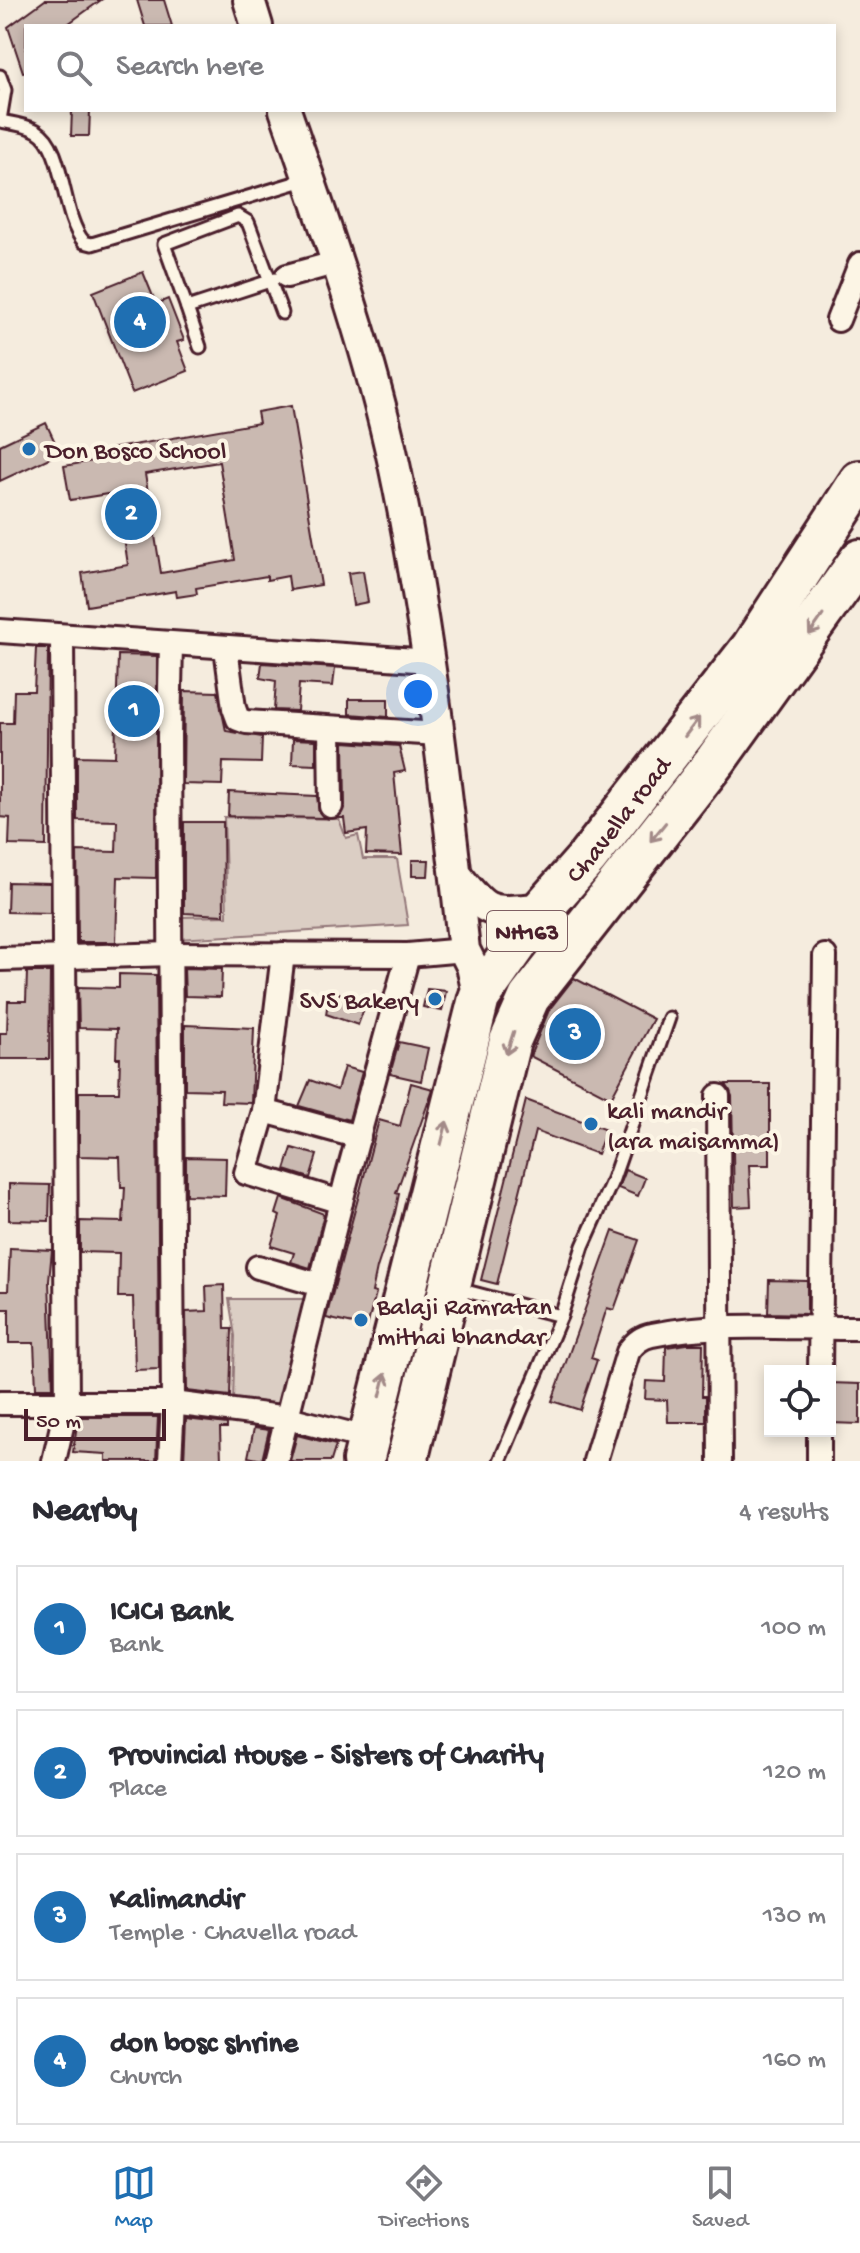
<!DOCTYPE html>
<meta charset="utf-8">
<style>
:root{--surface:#fff;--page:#f2f2f3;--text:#2b2b33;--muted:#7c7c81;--line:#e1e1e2;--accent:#1f6fb2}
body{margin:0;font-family:"Gochi Hand",sans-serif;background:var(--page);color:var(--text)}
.controls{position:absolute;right:24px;bottom:24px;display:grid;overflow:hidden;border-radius:0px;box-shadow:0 4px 12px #0003}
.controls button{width:72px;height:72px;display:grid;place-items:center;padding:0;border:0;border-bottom:2px solid var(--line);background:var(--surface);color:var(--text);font:40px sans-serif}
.scale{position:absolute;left:24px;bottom:20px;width:142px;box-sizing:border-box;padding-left:8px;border:4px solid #4a1f2b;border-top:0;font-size:22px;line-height:28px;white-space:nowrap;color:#4a1f2b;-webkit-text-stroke:6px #fcf5e5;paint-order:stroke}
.you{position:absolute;left:418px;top:694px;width:28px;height:28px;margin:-20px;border:6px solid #fff;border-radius:50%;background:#1a73e8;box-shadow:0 0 0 12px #1a73e833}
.badge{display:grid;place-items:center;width:52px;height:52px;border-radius:50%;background:var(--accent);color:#fff;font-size:26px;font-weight:700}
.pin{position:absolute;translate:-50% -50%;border:4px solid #fff;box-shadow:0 2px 8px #0006}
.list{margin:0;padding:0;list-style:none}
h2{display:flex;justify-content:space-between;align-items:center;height:104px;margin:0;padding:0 32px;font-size:34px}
h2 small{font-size:26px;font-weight:400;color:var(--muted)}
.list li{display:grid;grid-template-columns:52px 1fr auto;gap:24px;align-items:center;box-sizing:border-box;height:128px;margin:0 16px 16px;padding:0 16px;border:2px solid var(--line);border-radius:0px}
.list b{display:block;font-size:30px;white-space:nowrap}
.list p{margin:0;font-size:26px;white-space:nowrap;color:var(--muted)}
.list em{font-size:26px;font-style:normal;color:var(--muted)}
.icon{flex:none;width:44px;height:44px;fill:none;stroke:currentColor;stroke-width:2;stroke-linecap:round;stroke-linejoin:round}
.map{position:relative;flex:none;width:860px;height:1461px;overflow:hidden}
.search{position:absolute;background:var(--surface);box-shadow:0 4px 12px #0003;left:24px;right:24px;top:24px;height:88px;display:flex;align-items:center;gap:20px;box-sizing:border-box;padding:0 28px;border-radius:0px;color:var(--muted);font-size:30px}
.sheet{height:680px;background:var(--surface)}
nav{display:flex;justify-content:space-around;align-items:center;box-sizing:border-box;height:112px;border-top:2px solid var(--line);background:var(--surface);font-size:22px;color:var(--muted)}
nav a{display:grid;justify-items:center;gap:4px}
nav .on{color:var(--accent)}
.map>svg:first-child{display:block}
.green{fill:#dbcec4;stroke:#927678;stroke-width:2}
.building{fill:#cab9b1;stroke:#4a1f2b;stroke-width:2;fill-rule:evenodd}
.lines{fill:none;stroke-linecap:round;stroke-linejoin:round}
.lane-casing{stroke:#4a1f2b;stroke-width:17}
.street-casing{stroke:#4a1f2b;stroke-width:28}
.secondary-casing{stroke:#4a1f2b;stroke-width:36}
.highway-casing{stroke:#4a1f2b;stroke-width:46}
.lane{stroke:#fcf5e5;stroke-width:11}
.street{stroke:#fcf5e5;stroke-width:22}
.secondary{stroke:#fcf5e5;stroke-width:30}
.highway{stroke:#fcf5e5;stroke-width:40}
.oneway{stroke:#a38a88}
.poi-dot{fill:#1f6fb2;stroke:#fcf5e5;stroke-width:3}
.labels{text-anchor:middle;stroke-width:8;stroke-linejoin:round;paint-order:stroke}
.shield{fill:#fcf5e5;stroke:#7f5f63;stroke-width:2}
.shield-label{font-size:24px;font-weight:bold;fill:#4a1f2b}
.poi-label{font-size:26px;fill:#4a1f2b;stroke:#fcf5e5;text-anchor:start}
.street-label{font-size:26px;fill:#4a1f2b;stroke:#fcf5e5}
</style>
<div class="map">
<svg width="860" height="1461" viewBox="0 0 860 1461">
<rect width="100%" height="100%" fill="#f5ecde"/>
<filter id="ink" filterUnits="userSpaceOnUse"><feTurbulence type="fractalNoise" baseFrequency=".0125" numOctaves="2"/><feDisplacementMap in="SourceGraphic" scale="16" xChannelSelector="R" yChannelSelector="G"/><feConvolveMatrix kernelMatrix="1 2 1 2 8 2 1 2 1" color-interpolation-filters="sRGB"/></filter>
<g filter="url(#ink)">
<g class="green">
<path d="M224 817 339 819 346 838 358 835 363 859H397L408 925 178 939V917L227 916Z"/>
<path d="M229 1299H305L306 1314 284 1410 233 1400 235 1336Z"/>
</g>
<g class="building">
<path d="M45 0H101L65 26H26V72H23L8 27Z"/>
<path d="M137 0H164L172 26H145Z"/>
<path d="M72 110H90L89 136H71Z"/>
<path d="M143 272 156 304 168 299 184 340 177 342 188 371 132 393 93 292Z"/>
<path d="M291 406 321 585 290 590 288 576 267 580V576L196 588 197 594 177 597 176 591 87 606 82 573 128 565 123 531 115 533 108 494 70 500 64 466 111 458 110 449 259 423 257 412ZM219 462 235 560 161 573 145 474Z"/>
<path d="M46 423 60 453 0 481V445Z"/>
<path d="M363 571 368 602 353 605 348 573Z"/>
<path d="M36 648H48L46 846 9 845 10 818 0 817V723H13L14 691H34Z"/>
<path d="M118 655 157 656 156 878 118 877 116 942H78L77 851 116 852 117 821 77 820V756L115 757Z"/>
<path d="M262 663 335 668 333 686 299 684 297 711 274 710 276 681 260 678Z"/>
<path d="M184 691 218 692 226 731 262 737 261 763 223 762 222 785 183 784Z"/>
<path d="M349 699H388V717L349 714Z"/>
<path d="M293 739 316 740V765L292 764Z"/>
<path d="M344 742 399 746 405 771 394 773 402 855 366 854 367 830 346 833 344 818H338L345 806Z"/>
<path d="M229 792 317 796 319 812 324 818 228 816Z"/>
<path d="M184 822H223L224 915 184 913Z"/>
<path d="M412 860H429L428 876H412Z"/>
<path d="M8 882 50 883V913L7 912Z"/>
<path d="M184 968 222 969 221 997 185 996Z"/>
<path d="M27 972H50L49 1059H0V1033H7L8 1001H26Z"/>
<path d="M119 974 156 975 159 1369 135 1370 133 1297H118L119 1253 80 1252V1221L123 1222 125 1187H121L120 1157 79 1156V1092H119L120 1058H116L117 1029 79 1028 78 987 119 988Z"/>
<path d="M574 978 653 1019 611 1098 530 1056 549 1010Z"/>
<path d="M427 989 446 991 442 1011 423 1007Z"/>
<path d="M330 990 366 1003 358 1025 326 1014Z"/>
<path d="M185 1025 254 1028 251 1103 221 1102 222 1090 185 1089Z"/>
<path d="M399 1042 428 1048 421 1081 390 1074Z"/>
<path d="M344 1067 362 1072 349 1120 299 1106 310 1080 337 1090Z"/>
<path d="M411 1083 433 1089 396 1193 399 1194 395 1213 377 1268 372 1292 376 1293 367 1327 326 1318 379 1120 400 1126Z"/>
<path d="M726 1084H770V1165H749L751 1206 734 1207 732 1096Z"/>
<path d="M526 1100 606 1130 597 1154 535 1131 497 1284 481 1280Z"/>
<path d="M292 1148 317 1155 310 1178 285 1170Z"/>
<path d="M186 1157 226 1158 225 1196 186 1195Z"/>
<path d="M625 1170 645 1178 638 1196 618 1188Z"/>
<path d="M9 1184 50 1185 49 1221 9 1220Z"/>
<path d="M281 1198 324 1214 310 1268 291 1262 294 1253 271 1246 280 1216 276 1214Z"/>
<path d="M613 1231 639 1240 614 1310 607 1308 591 1358 597 1360 580 1410 552 1401Z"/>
<path d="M10 1248 52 1250 49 1281 53 1388H36L34 1343H9V1309H0V1291H8Z"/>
<path d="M769 1280 807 1281V1314L768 1313Z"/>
<path d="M224 1285 225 1329H232L230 1396 187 1391 186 1312 207 1311 206 1286Z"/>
<path d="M687 1344H703L702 1396H706V1422H668L667 1400 645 1399 646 1381 665 1382 666 1347Z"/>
<path d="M830 1383 860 1384V1424L830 1423Z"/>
<path d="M78 1417H158L156 1461H106V1454L73 1452Z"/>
<path d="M186 1419 227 1424V1428H220L221 1461H184Z"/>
<path d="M254 1428 269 1430 262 1460 248 1457Z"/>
<path d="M297 1435 336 1445 331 1461H290Z"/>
</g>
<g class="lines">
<defs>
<g id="lane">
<path d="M0 76 5 90 0 120"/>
<path d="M0 121C11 123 27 125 37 131 65 147 61 216 84 242L92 244 308 179"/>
<path d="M238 216 248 222 270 281 187 308 164 244Z"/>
<path d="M275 279 270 281 282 313"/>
<path d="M187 308 200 347"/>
<path d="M458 1289 561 1316 583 1246 613 1179 669 1018"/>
<path d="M500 1461 561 1316"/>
</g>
<g id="street">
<path d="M287 276 338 262"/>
<path d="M838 320 860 264"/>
<path d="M0 631 430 661"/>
<path d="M226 648 234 708 238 719 246 722 439 734"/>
<path d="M330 728 331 806"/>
<path d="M283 954 264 1111 246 1173 341 1202"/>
<path d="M0 959 172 954 408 955 464 950"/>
<path d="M718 1096 720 1461"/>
<path d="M264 1111 359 1137"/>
<path d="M258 1267 320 1285"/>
<path d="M820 1371 825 956"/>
<path d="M0 1403H173L288 1418 370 1439"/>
<path d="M54 1461 67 1404 62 637"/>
<path d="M170 1461 173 1403 169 735 171 644"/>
<path d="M276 1461 346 1182 408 955"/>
<path d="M595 1461 628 1352C634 1343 641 1337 652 1335 719 1321 793 1329 860 1328"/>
<path d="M819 1461V1431"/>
</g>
<g id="secondary">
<path d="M249 0 257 26"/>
<path d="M285 110C325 226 368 344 394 464 428 624 446 787 464 950L472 966 479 998"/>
<path d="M457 876C490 919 491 911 542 909"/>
</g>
<g id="highway">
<path id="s1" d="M363 1461 479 998 542 909 588 857 752 647 860 481"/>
<path d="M407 1461 510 1041 529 998 716 760 860 560"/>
</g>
</defs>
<use href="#lane" class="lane-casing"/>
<use href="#street" class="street-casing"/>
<use href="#secondary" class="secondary-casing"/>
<use href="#highway" class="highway-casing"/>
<use href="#lane" class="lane"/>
<use href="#street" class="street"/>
<use href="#secondary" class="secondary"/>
<use href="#highway" class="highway"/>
</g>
<defs><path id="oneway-shaft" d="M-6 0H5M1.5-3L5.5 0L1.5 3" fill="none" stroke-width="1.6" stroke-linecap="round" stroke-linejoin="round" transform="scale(2)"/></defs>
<g class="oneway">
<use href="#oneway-shaft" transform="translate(816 625) rotate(125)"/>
<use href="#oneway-shaft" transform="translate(692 727) rotate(-53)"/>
<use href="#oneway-shaft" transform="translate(658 832) rotate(129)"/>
<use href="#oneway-shaft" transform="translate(510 1043) rotate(108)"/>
<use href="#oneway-shaft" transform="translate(444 1133) rotate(-76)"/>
<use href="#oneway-shaft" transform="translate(383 1385) rotate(-76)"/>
</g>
</g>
<g class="poi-dot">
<circle cx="29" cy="449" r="8"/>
<circle cx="435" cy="999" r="8"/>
<circle cx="591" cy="1124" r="8"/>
<circle cx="361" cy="1320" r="8"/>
</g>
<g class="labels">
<rect class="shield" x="487" y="911" width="80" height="40" rx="6"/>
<g class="shield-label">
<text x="527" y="939">NH163</text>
</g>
<g class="poi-label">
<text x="45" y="458">Don Bosco School</text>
<text x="419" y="1008" text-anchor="end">SVS Bakery</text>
<text x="607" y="1118">kali mandir<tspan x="607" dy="30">(ara maisamma)</tspan></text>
<text x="377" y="1314">Balaji Ramratan<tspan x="377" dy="30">mithai bhandar</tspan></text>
</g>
<g class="street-label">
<text dy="9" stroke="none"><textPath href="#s1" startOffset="704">Chavella road</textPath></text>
</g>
</g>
</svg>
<div class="controls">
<button><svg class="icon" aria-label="locate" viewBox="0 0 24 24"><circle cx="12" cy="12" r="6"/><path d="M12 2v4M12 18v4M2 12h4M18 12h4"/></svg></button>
</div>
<div class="scale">50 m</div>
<div class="you"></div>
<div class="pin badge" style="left:134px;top:711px">1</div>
<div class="pin badge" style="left:131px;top:514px">2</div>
<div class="pin badge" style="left:575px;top:1034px">3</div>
<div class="pin badge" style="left:140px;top:322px">4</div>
<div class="search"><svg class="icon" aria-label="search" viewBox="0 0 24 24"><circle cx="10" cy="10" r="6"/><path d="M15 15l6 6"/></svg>Search here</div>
</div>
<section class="sheet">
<h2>Nearby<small>4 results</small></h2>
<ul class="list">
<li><span class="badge">1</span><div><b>ICICI Bank</b><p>Bank</p></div><em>100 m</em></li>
<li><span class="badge">2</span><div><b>Provincial House - Sisters of Charity</b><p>Place</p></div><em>120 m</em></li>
<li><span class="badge">3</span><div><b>Kalimandir</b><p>Temple · Chavella road</p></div><em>130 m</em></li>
<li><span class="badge">4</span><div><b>don bosc shrine</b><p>Church</p></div><em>160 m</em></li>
</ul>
</section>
<nav>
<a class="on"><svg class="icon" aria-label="map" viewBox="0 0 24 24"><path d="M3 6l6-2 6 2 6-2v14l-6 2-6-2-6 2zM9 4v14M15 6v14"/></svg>Map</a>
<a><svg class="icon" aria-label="directions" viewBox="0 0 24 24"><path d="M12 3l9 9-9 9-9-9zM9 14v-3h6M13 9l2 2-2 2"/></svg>Directions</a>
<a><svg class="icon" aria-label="saved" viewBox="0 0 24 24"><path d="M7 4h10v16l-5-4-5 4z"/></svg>Saved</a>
</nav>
